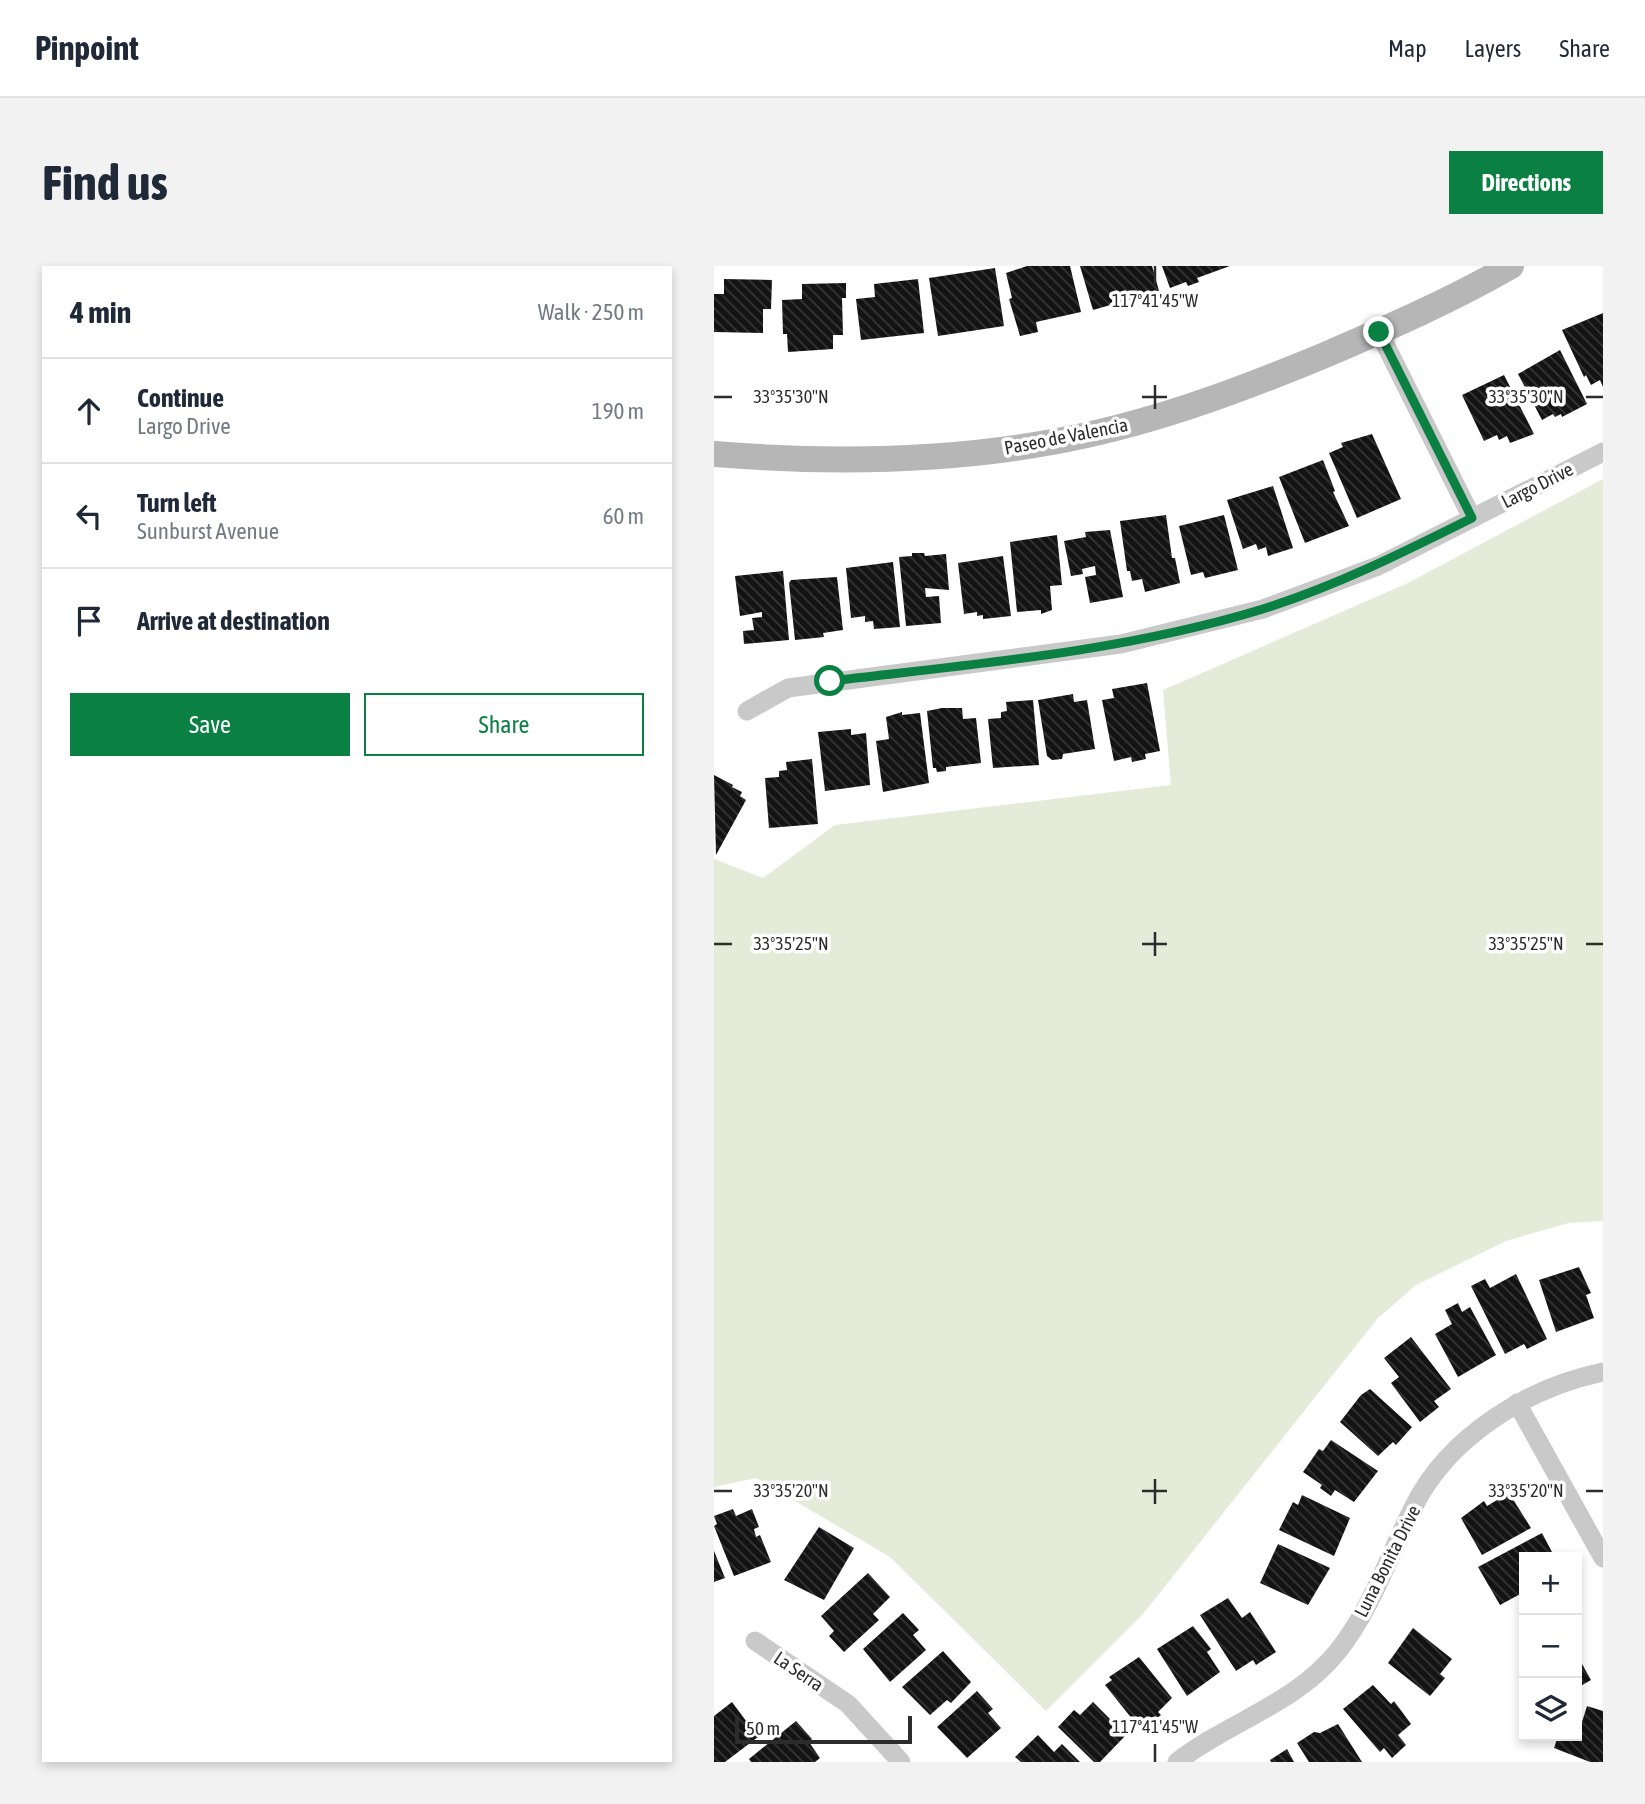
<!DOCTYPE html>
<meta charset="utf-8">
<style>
:root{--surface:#fff;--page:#f2f2f3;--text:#1f2937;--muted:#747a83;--line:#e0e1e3;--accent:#0b8043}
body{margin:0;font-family:"Asap Condensed",sans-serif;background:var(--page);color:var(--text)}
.controls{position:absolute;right:21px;bottom:21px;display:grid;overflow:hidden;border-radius:0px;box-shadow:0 4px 10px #0003}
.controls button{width:63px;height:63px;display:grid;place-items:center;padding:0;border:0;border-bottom:2px solid var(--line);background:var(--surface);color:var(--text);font:35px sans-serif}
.scale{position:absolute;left:21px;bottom:18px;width:177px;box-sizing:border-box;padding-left:7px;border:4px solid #2c2c2c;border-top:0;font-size:19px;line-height:24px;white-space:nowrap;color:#2c2c2c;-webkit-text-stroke:5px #fff;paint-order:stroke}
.stop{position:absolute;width:21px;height:21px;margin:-16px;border:5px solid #0b8043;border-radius:50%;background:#fff}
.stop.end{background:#0b8043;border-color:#fff;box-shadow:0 2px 7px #0008}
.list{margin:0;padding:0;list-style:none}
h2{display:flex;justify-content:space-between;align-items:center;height:91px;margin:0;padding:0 28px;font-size:30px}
h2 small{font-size:23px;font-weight:400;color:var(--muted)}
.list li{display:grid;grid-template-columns:46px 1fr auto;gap:21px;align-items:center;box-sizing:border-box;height:105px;padding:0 28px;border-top:2px solid var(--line)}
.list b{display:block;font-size:26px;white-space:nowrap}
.list p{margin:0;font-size:23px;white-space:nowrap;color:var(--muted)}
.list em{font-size:23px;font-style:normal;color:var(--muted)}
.actions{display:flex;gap:14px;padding:21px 28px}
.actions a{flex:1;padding:16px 0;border:2px solid var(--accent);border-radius:0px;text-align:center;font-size:24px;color:var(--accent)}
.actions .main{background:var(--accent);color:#fff}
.icon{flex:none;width:38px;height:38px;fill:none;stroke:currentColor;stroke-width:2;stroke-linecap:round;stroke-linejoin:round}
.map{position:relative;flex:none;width:889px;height:1496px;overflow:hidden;border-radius:0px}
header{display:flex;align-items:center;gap:42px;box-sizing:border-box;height:98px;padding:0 35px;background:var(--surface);border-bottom:2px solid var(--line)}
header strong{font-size:33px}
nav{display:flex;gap:38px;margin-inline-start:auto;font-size:24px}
.intro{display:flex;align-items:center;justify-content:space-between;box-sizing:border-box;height:168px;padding:0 42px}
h1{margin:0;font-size:49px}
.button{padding:18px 32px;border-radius:0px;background:var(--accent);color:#fff;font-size:24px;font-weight:700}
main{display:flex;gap:42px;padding:0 42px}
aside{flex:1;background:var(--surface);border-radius:0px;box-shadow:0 4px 10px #0003}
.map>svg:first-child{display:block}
.green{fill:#e5ebd8}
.building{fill:url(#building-back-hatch)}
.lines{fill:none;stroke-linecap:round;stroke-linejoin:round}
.minor{stroke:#c9c9c9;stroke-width:19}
.secondary{stroke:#b6b6b6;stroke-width:26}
.route{stroke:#0b8043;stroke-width:9}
.ticks{fill:none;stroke:#2c2c2c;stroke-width:2.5}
.labels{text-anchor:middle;stroke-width:7;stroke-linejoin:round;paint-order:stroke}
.street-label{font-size:19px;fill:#2c2c2c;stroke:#fff}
.ticks-label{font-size:18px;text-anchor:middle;fill:#2c2c2c;stroke:#fff;stroke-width:7;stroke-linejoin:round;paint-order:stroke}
</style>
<header>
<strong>Pinpoint</strong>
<nav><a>Map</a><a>Layers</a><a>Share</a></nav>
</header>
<div class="intro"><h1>Find us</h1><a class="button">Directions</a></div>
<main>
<aside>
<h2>4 min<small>Walk · 250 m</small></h2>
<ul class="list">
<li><svg class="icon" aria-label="ahead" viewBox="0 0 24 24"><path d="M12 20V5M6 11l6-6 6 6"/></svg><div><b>Continue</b><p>Largo Drive</p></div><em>190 m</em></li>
<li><svg class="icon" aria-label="left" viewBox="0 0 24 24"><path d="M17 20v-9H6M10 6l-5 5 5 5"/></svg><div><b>Turn left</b><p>Sunburst Avenue</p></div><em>60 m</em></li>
<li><svg class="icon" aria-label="arrive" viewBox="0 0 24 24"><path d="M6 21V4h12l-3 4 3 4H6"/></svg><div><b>Arrive at destination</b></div></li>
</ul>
<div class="actions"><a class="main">Save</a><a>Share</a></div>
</aside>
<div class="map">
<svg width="889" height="1496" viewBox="0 0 889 1496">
<defs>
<pattern id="building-back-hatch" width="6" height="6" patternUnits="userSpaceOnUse" patternTransform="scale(1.75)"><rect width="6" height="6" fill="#131313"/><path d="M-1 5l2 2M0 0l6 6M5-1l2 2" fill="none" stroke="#363636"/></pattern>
</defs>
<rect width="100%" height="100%" fill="#fff"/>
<path class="green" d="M889 213V955L855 957 792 975 702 1019 664 1052 429 1348 332 1445 176 1291 42 1212 0 1221V593L49 612 121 559 457 519 449 424 694 317Z"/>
<g class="building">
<path d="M313 0H356L367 46 322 56 324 66 306 70 295 33 298 32 292 7Z"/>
<path d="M366 0H438L445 25 379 44Z"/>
<path d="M448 0H516L483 12 485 16 474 20 472 16 456 22Z"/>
<path d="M281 2 290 60 224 70 215 12Z"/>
<path d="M10 13 58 14 57 43H49V67L0 66V28H10Z"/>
<path d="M204 13 210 67 147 74 142 33 161 31 160 18Z"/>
<path d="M132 17V32H128L129 69H119V83L74 86 73 68H69L68 34 88 33V18Z"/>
<path d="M889 47V121L886 114 877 119 872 109 870 111 848 64Z"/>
<path d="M846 84 873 138 848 151 847 148 841 151 839 148 828 154 804 108Z"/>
<path d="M790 109 820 168 796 177 793 170 785 174 783 169 770 175 748 129Z"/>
<path d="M658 168 687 233 643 252 615 187 629 181 627 177Z"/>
<path d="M609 194 621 225 619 226 635 260 591 277 565 211Z"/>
<path d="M559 220 579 282 554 290 552 281 544 284 542 278 529 283 513 234Z"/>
<path d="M452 249 458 292H461L466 317 431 326 428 313 418 315 416 305H413L406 255Z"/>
<path d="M510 249 524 304 491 312 489 306 477 309 465 260Z"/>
<path d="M396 264 409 331 376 337 371 311 382 309 381 300 368 303 369 308 357 310 350 275 372 271 371 266Z"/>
<path d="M343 269 348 319 336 320 338 344 327 348V344L303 346 296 276Z"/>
<path d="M198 287H210L211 290 232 288 235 324 211 322 212 331 225 330 227 357 192 360 185 291 198 290Z"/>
<path d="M289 290 297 350 269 353V349L263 350V346L250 348 244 297Z"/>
<path d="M179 296 186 361 160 363 159 355 151 356V350L137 352 132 302Z"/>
<path d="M69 305 75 374 30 378 29 365 40 364 38 352 48 351V346L26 350 21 310Z"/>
<path d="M123 311 129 364 109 367 110 371 81 374 75 317 77 314Z"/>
<path d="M433 417 446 485 431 488 432 493 418 496 417 491 400 495 388 434 400 432 398 423Z"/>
<path d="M359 428 360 436 373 434 381 483 349 488 348 493 338 494 333 490 324 434Z"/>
<path d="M319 434 325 499 279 502 274 453 287 452V446L293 445 292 436Z"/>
<path d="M228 442H248L249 453 262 452 267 497 232 501V505L223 506 222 502H219L213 445Z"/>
<path d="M188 446V449L206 447 215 517 169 526 162 475 175 473 172 451Z"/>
<path d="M137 463V469L152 467 156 519 111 525 104 466Z"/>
<path d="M98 493 104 558 55 562 51 512 65 511V505L73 504 72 496Z"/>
<path d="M0 509 19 519 18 521 28 526 26 530 32 534 2 589Z"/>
<path d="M865 1001 877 1027 872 1029 880 1052 842 1066 825 1014Z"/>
<path d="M802 1008 833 1073 813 1083 810 1078 791 1088 757 1020 771 1013 776 1022Z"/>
<path d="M744 1037 748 1046 756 1041 782 1089 744 1111 721 1068 738 1058 731 1044Z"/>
<path d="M697 1071 737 1123 720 1135 725 1141 706 1156 677 1117 685 1111 670 1092Z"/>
<path d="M656 1123 698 1161 682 1179 679 1176 664 1190 626 1156 647 1129Z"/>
<path d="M617 1174 664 1205 640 1236 621 1224 617 1230 606 1222 608 1219 589 1206 605 1183 609 1185Z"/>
<path d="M795 1227 817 1262 768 1289 747 1252 770 1235 773 1240Z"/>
<path d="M588 1229 636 1252 620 1290 565 1264 579 1236 584 1239Z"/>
<path d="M19 1243 22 1250 38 1243 45 1261 40 1263 42 1271 46 1269 57 1296 20 1310 0 1260 3 1258 0 1250Z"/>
<path d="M105 1261 140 1282 110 1334 70 1314Z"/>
<path d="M828 1267 839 1288 835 1291H810V1326L786 1339 764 1301Z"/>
<path d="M564 1278 616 1302 594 1339 546 1317Z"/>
<path d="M0 1285 11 1312 0 1316Z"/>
<path d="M154 1307 176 1331 159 1348 165 1354 130 1386 115 1370 120 1365 107 1350Z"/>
<path d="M514 1332 528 1352 536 1346 562 1386 542 1399 539 1394 522 1405 486 1349Z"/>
<path d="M189 1347 205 1364 199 1369 212 1384 176 1416 149 1383Z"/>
<path d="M479 1360 497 1383 493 1386 506 1406 473 1430 443 1383Z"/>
<path d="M699 1362 738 1393 726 1408 731 1412 716 1430 674 1397Z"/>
<path d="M229 1385 257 1416 237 1437 233 1434 216 1449 188 1421Z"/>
<path d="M863 1389 877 1414 863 1422Z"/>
<path d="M425 1391 458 1432 444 1446 447 1449 427 1464 391 1419 398 1414 395 1411Z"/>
<path d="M659 1419 677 1438 680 1435 697 1458 684 1469 692 1479 678 1492 670 1482 666 1486 629 1443Z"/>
<path d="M263 1425 279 1443 274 1447 287 1462 253 1492 223 1461Z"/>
<path d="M18 1436 44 1471 11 1496H0V1450Z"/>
<path d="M379 1436 412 1469 386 1496H380L344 1461 360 1444 366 1449Z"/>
<path d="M873 1440 889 1445V1496H876L840 1482 844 1470H863V1455L868 1456Z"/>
<path d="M82 1455 98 1473 95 1476 106 1492 101 1496H37L35 1493Z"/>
<path d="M624 1458 648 1496H595L583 1477 600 1466 606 1467Z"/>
<path d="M324 1469 340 1486 348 1478 366 1496H307L301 1491Z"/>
<path d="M573 1483 580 1496H557L556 1494Z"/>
</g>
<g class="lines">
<g class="minor">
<path d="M665 66 758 252"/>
<path d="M33 445 74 422 407 378 549 343 664 300 889 186"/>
<path d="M803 1137 889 1292"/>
<path d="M41 1375 134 1438 187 1496"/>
<path d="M463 1496C514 1456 582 1438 624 1385 658 1342 675 1289 700 1240 735 1170 815 1121 889 1106"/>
</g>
<path class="secondary" d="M0 188C112 197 228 196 338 176 433 159 522 126 611 89 674 62 738 34 797 0"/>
</g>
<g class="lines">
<path class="route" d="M116 415C261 398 408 386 549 343 622 320 690 286 758 252L665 66"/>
</g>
<path class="ticks" d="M441 0V18M441 119V143M0 131H18M428 131H453M872 131H889M441 666V690M0 678H18M428 678H453M872 678H889M441 1213V1238M0 1225H18M428 1225H453M872 1225H889M441 1478V1496"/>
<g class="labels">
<g class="street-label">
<text transform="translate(352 170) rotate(-11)" y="7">Paseo de Valencia</text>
<text transform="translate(823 219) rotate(-27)" y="7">Largo Drive</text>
<text transform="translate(673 1295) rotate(-63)" y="7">Luna Bonita Drive</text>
<text transform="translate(85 1405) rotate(34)" y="7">La Serra</text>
</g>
</g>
<g class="ticks-label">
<text x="441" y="41">117°41'45"W</text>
<text x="77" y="137">33°35'30"N</text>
<text x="812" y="137">33°35'30"N</text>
<text x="77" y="684">33°35'25"N</text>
<text x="812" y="684">33°35'25"N</text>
<text x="77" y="1231">33°35'20"N</text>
<text x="812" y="1231">33°35'20"N</text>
<text x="441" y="1467">117°41'45"W</text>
</g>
</svg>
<div class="controls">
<button>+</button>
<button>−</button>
<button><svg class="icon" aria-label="layers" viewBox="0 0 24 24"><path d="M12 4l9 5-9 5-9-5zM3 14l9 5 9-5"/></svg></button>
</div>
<div class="scale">50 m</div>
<div class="stop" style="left:116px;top:415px"></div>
<div class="stop end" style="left:665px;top:66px"></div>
</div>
</main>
